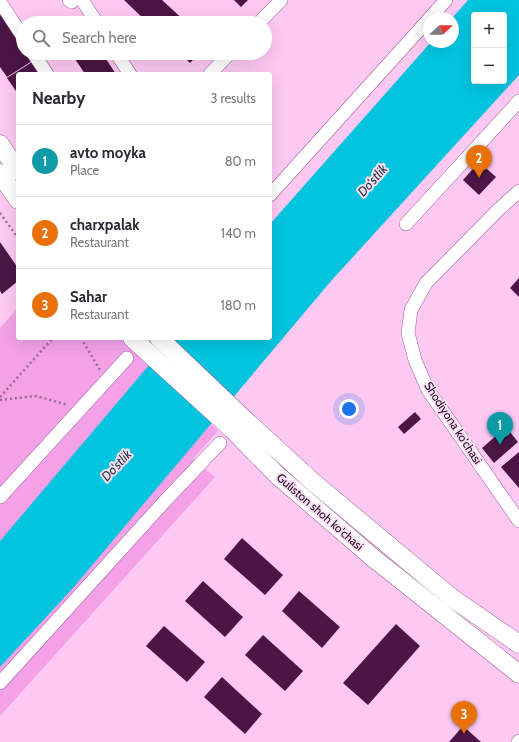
<!DOCTYPE html>
<meta charset="utf-8">
<style>
:root{--surface:#fff;--page:#f2f2f3;--text:#2b2b33;--muted:#7c7c81;--line:#e1e1e2;--accent:#378351}
body{margin:0;font-family:Cabin,sans-serif;background:var(--page);color:var(--text)}
.controls{position:absolute;right:12px;top:12px;display:grid;overflow:hidden;border-radius:4px;box-shadow:0 4px 16px #0002}
.controls button{width:36px;height:36px;display:grid;place-items:center;padding:0;border:0;border-bottom:1px solid var(--line);background:var(--surface);color:var(--text);font:20px sans-serif}
.compass{position:absolute;left:423px;top:12px;width:36px;height:36px;border-radius:50%;background:var(--surface);box-shadow:0 4px 16px #0002;rotate:69deg}
.you{position:absolute;left:349px;top:409px;width:14px;height:14px;margin:-10px;border:3px solid #fff;border-radius:50%;background:#1a73e8;box-shadow:0 0 0 6px #1a73e833}
.badge{display:grid;place-items:center;width:26px;height:26px;border-radius:50%;background:var(--accent);color:#fff;font-size:13px;font-weight:700}
.pin{position:absolute;translate:-50% -33px;filter:drop-shadow(0 1px 2px #0008)}
.pin::after{content:'';position:absolute;top:21px;width:14px;height:12px;background:inherit;clip-path:polygon(0 0,100% 0,50% 100%)}
.list{margin:0;padding:0;list-style:none}
h2{display:flex;justify-content:space-between;align-items:center;height:52px;margin:0;padding:0 16px;font-size:17px}
h2 small{font-size:13px;font-weight:400;color:var(--muted)}
.list li{display:grid;grid-template-columns:26px 1fr auto;gap:12px;align-items:center;box-sizing:border-box;height:72px;padding:0 16px;border-top:1px solid var(--line)}
.list b{display:block;font-size:15px;white-space:nowrap}
.list p{margin:0;font-size:13px;white-space:nowrap;color:var(--muted)}
.list em{font-size:13px;font-style:normal;color:var(--muted)}
.icon{flex:none;width:22px;height:22px;fill:none;stroke:currentColor;stroke-width:2;stroke-linecap:round;stroke-linejoin:round}
.map{position:relative;flex:none;width:519px;height:742px;overflow:hidden}
.search{position:absolute;background:var(--surface);box-shadow:0 4px 16px #0002;left:16px;top:16px;width:256px;height:44px;display:flex;align-items:center;gap:10px;box-sizing:border-box;padding:0 14px;border-radius:22px;color:var(--muted);font-size:15px}
.panel{position:absolute;background:var(--surface);box-shadow:0 4px 16px #0002;left:16px;top:72px;width:256px;height:268px;border-radius:4px}
.map>svg:first-child{display:block}
.green{fill:#f5a1e8}
.water{fill:#03c4df;fill-rule:evenodd}
.building{fill:#4b1645}
.lines{fill:none;stroke-linecap:round;stroke-linejoin:round}
.street-casing{stroke:#9a6091;stroke-width:14}
.secondary-casing{stroke:#9a6091;stroke-width:19}
.path{stroke:#966f8f;stroke-width:2.5;stroke-dasharray:2 3;stroke-linecap:butt}
.street{stroke:#fff;stroke-width:13}
.secondary{stroke:#fff;stroke-width:18}
.labels{text-anchor:middle;stroke-width:4;stroke-linejoin:round;paint-order:stroke}
.street-label{font-size:12px;fill:#230c20;stroke:#fadff5}
.water-label{font-size:13px;font-style:italic;fill:#15353b;stroke:#fadff5}
</style>
<div class="map">
<svg width="519" height="742" viewBox="0 0 519 742">
<rect width="100%" height="100%" fill="#fdc9f3"/>
<path class="green" d="M18 308V338H121L218 431 193 459 215 477 0 716V328Z"/>
<path class="water" d="M468 0H519V75L331 281 73 588 0 667V541L172 338H270V224L431 42H453L452 18ZM474 15H504V81H474Z"/>
<g class="building">
<path d="M124 0H162L187 23H148Z"/>
<path d="M234 0H248L241 7Z"/>
<path d="M0 12 23 48V53H27L32 61 7 77 0 67Z"/>
<path d="M79 17 83 23H70Z"/>
<path d="M71 53H102L116 74H85Z"/>
<path d="M180 53H200L190 63Z"/>
<path d="M32 62 40 74H18V94L7 78Z"/>
<path d="M479 162 496 177 479 195 463 180Z"/>
<path d="M0 242 18 268V281L2 294 0 291Z"/>
<path d="M519 278V297L510 288Z"/>
<path d="M415 412 421 419 404 434 398 427Z"/>
<path d="M506 427 518 442 494 463 482 448Z"/>
<path d="M519 452V488L501 467Z"/>
<path d="M242 538 283 575 265 595 224 559Z"/>
<path d="M203 581 243 617 225 637 185 601Z"/>
<path d="M299 591 340 627 322 648 282 611Z"/>
<path d="M396 624 420 646 368 705 343 683Z"/>
<path d="M164 626 205 662 187 682 146 646Z"/>
<path d="M263 635 303 671 285 691 245 655Z"/>
<path d="M222 677 262 714 245 734 204 697Z"/>
<path d="M463 726 481 742H449Z"/>
</g>
<g class="lines">
<defs>
<g id="street">
<path d="M69 0 72 2 74 0"/>
<path d="M82 0 97 23"/>
<path d="M0 2 23 37"/>
<path d="M430 18 446 0"/>
<path d="M259 23 281 0"/>
<path d="M33 53 47 74"/>
<path d="M116 53 130 74"/>
<path d="M210 74 230 53"/>
<path d="M519 191 498 210 426 283 411 310 408 333 415 360 428 390 519 521"/>
<path d="M270 195 429 19"/>
<path d="M406 224 519 101"/>
<path d="M0 497 127 358"/>
<path d="M0 683 164 502 220 443"/>
<path d="M518 742 519 741"/>
</g>
<g id="secondary">
<path d="M0 144 18 171"/>
<path d="M0 173 18 200"/>
<path d="M132 338 233 430 277 475 372 557 519 674"/>
<path d="M159 338 243 418 313 482 452 598 519 644"/>
</g>
</defs>
<use href="#street" class="street-casing"/>
<use href="#secondary" class="secondary-casing"/>
<g class="path">
<path d="M0 213 18 238"/>
<path d="M81 338 100 370"/>
<path d="M0 397 53 338"/>
<path d="M0 400 36 396 68 405"/>
</g>
<use href="#street" class="street"/>
<use href="#secondary" class="secondary"/>
</g>
<g class="labels">
<g class="street-label">
<text transform="translate(453 423) rotate(57)" y="4">Shodiyona ko'chasi</text>
<text transform="translate(320 512) rotate(41)" y="4">Guliston shoh ko'chasi</text>
</g>
<g class="water-label">
<text transform="translate(372 180) rotate(-49)" y="5">Do'stlik</text>
<text transform="translate(116 465) rotate(-47)" y="5">Do'stlik</text>
</g>
</g>
</svg>
<div class="controls">
<button>+</button>
<button>−</button>
</div>
<svg class="compass" viewBox="-18 -18 36 36"><path d="M0-13l5 13h-10z" fill="#e53935"/><path d="M0 13l5-13h-10z" fill="#7c7c81"/></svg>
<div class="you"></div>
<div class="pin badge" style="left:500px;top:445px;background:#0f9aa8">1</div>
<div class="pin badge" style="left:479px;top:178px;background:#e8710a">2</div>
<div class="pin badge" style="left:464px;top:734px;background:#e8710a">3</div>
<div class="search"><svg class="icon" aria-label="search" viewBox="0 0 24 24"><circle cx="10" cy="10" r="6"/><path d="M15 15l6 6"/></svg>Search here</div>
<section class="panel">
<h2>Nearby<small>3 results</small></h2>
<ul class="list">
<li><span class="badge" style="background:#0f9aa8">1</span><div><b>avto moyka</b><p>Place</p></div><em>80 m</em></li>
<li><span class="badge" style="background:#e8710a">2</span><div><b>charxpalak</b><p>Restaurant</p></div><em>140 m</em></li>
<li><span class="badge" style="background:#e8710a">3</span><div><b>Sahar</b><p>Restaurant</p></div><em>180 m</em></li>
</ul>
</section>
</div>
